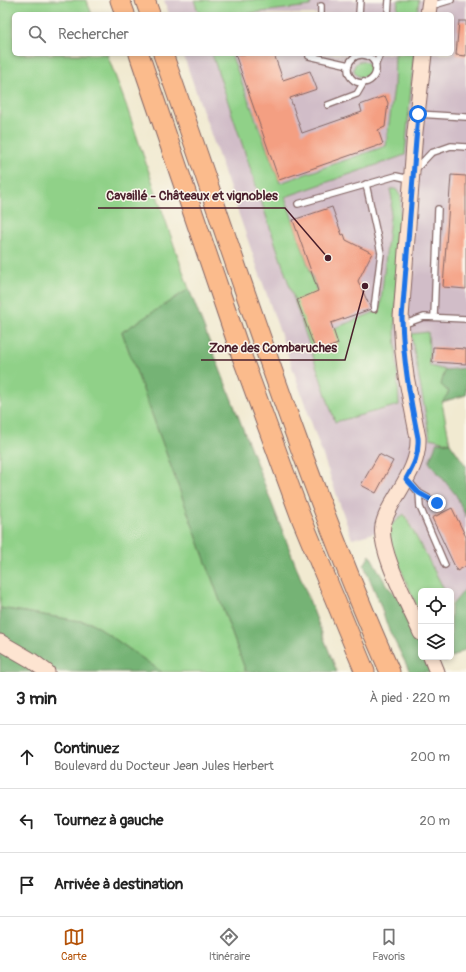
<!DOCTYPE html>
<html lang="fr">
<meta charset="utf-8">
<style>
:root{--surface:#fff;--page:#f6f6f6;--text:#222;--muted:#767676;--line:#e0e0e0;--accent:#b45309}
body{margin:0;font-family:Pangolin,sans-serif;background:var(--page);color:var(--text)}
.controls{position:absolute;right:12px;bottom:12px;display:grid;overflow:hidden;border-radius:6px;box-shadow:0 2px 6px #0003}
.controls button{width:36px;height:36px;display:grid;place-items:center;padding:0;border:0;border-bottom:1px solid var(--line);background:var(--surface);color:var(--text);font:20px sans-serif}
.stop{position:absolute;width:12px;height:12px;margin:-9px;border:3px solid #1a73e8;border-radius:50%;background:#fff}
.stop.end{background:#1a73e8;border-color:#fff;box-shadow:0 1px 4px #0008}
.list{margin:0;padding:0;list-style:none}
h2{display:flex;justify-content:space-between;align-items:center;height:52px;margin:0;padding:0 16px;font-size:17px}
h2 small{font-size:13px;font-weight:400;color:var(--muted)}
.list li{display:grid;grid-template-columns:26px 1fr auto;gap:12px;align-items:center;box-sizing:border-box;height:64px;padding:0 16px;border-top:1px solid var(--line)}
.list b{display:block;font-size:15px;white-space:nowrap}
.list p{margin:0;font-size:13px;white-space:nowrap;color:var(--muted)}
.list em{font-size:13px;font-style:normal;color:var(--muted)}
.icon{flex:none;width:22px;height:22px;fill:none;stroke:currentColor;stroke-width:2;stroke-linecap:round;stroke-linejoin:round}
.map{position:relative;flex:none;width:466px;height:672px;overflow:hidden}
.search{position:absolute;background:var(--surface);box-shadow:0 2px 6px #0003;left:12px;right:12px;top:12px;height:44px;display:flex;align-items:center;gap:10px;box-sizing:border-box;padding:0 14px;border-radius:6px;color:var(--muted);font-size:15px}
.sheet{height:244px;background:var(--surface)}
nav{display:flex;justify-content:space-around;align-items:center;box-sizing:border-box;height:56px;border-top:1px solid var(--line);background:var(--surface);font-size:11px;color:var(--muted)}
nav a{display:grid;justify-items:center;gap:2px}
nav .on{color:var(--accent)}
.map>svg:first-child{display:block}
.industrial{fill:#d1bdc8}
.green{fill:#90d188;stroke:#6d785a}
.forest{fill:#74b374;stroke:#5f6950}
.building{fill:#f49f82}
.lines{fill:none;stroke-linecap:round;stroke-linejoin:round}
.lane-casing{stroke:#846665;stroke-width:8}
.secondary-casing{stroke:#846665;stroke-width:17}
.highway-casing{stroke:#846665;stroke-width:21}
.lane{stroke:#fff;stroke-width:5.5}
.secondary{stroke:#fde4d1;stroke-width:15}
.highway{stroke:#fbbb8c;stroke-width:19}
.route{stroke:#1a73e8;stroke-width:5}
.leader{fill:none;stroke:#4a1f2b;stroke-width:1.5}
.callout-dot{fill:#4a1f2b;stroke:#fbf7ec;stroke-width:1.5}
.callout-label{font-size:13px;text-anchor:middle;font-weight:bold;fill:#4a1f2b;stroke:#fbf7ec;stroke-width:3;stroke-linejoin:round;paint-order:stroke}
</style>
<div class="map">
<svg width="466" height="672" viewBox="0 0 466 672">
<rect width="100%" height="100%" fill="#fbf7ec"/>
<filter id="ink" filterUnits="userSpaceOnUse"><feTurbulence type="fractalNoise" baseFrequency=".025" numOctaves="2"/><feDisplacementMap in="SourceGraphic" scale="8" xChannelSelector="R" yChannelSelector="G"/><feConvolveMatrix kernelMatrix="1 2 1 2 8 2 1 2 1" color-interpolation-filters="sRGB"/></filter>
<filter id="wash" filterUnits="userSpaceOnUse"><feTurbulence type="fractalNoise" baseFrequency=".012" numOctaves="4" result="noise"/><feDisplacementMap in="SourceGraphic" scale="16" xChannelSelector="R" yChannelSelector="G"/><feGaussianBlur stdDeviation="0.9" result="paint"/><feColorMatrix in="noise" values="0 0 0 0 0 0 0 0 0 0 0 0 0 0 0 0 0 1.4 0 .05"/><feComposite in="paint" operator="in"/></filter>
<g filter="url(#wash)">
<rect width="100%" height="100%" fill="#f1ead1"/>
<path class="industrial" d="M164 0H466V368L445 370 449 392 442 403 450 443H437L429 462 456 495 466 517V588L452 604 451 602V591H445L405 514 387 529 352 539 183 54H452V14H169Z"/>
<g class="green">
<path d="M0 0H86L92 14H14V54H107L125 102 189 289 122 332 246 672H162L92 623 0 608Z"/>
<path d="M194 0H312L310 6 244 14H199Z"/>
<path d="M398 0H419L417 14H397Z"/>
<path d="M212 54H231L280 183 386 146 394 87 395 54H414L405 155 285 197 293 220 330 330 380 310 392 199 390 189H396L401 197 395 330 399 405 335 422Z"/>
<circle cx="362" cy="69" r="8"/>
<path d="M428 332 430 366 445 370 441 385 449 392 442 403 450 443 430 438 411 334Z"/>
<path d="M404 514 445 591H421V617L394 553 387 529Z"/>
</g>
<g class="forest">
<path d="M189 289 337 672H246L122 332Z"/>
<path d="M466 368V395L442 402 449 392 441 385 445 370Z"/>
<path d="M437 442 450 443 466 466V517L456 495 429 462Z"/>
<path d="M370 555 387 586 403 602 421 632V657H434L442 672H410L388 628 379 601 364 565Z"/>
<path d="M466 588V649L444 662 443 657H451V606Z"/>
<path d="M0 608 92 623 162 672H0Z"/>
</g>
<g id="blocks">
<g class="building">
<path d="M459 21H466V56L456 55Z"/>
<path d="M235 54H274L283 80 310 71 317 89 290 98 302 133 362 112 360 105 385 96 388 103 385 127 378 130 383 144 279 180Z"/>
<path d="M451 175 466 176V289L443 287Z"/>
<path d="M332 207 342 235 344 234 346 240 372 253 358 281 371 309 331 323 338 344 316 352 297 300 318 291 293 220Z"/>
<path d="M433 347 466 349V364L432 362Z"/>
<path d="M379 454 393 461 376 493 361 485Z"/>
<path d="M452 508 466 537V566L457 571 432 518Z"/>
</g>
</g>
</g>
<g filter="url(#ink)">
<use href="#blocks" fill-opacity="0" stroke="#846665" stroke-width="1"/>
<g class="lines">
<defs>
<g id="lane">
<path d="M431 6 451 0"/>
<path d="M321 14V6"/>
<path d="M359 14 360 0"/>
<path d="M388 14 389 0"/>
<circle cx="362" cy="69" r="14"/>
<path d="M309 56 349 65"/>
<path d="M375 66 380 54"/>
<path d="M328 105 357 94 364 82"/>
<path d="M418 114 466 117"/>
<path d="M415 170 431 153 451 146 466 147"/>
<path d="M366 184 381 253 374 309"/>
<path d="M298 204 396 176 410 179"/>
<path d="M434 317 438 209"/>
<path d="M402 325 424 317 466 319"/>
<path d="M407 479 419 493 420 507 445 565"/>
<path d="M419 493 437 503"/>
</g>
<g id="secondary">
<path d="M428 14 430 0"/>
<path d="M421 633C410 607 378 551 383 525 385 517 389 509 393 502 405 481 419 463 418 438L406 376 403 352 401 318 415 132 424 54"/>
<path d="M0 642 31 660 47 672"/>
<path d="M431 657 437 672"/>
</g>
<g id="highway">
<path d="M120 0 125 14"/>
<path d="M145 0 150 14"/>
<path d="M139 54 241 354 271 436 300 515 365 672"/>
<path d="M163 54C236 261 301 471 390 672"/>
</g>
</defs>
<use href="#lane" class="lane-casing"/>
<use href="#secondary" class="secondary-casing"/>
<use href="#highway" class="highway-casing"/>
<use href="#lane" class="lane"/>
<use href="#secondary" class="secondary"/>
<use href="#highway" class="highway"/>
</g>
</g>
<g class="lines" filter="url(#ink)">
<path class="route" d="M418 114 402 318C403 359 410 398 418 438 419 455 414 465 406 479L419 493 437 503"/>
</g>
<path class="leader" d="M328 258L285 208H98M365 286L345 360H201"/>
<g class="callout-dot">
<circle cx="328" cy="258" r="4"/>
<circle cx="365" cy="286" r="4"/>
</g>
<g class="callout-label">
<text x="192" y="200">Cavaillé - Châteaux et vignobles</text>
<text x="273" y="352">Zone des Combaruches</text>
</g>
</svg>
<div class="controls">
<button><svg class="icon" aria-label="locate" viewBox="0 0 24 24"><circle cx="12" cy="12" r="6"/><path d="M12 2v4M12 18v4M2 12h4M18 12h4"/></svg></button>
<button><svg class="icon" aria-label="layers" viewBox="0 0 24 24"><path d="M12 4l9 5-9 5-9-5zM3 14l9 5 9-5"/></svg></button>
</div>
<div class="stop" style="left:418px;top:114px"></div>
<div class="stop end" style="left:437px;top:503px"></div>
<div class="search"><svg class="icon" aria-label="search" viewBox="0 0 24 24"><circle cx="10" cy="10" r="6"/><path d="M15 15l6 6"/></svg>Rechercher</div>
</div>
<section class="sheet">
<h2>3 min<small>À pied · 220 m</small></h2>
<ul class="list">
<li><svg class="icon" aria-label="ahead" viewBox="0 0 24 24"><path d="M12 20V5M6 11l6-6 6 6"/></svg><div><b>Continuez</b><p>Boulevard du Docteur Jean Jules Herbert</p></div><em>200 m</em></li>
<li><svg class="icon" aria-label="left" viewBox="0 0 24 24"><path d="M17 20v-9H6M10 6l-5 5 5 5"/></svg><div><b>Tournez à gauche</b></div><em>20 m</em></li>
<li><svg class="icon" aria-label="arrive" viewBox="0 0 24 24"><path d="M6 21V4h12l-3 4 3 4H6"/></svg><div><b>Arrivée à destination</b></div></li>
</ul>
</section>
<nav>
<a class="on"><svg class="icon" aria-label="map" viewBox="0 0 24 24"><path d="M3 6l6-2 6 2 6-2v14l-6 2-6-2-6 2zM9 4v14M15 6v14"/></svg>Carte</a>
<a><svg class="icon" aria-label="directions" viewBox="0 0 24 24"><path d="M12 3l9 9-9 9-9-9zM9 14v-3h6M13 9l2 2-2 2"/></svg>Itinéraire</a>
<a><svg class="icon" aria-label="saved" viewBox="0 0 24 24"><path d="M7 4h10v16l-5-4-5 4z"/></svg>Favoris</a>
</nav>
